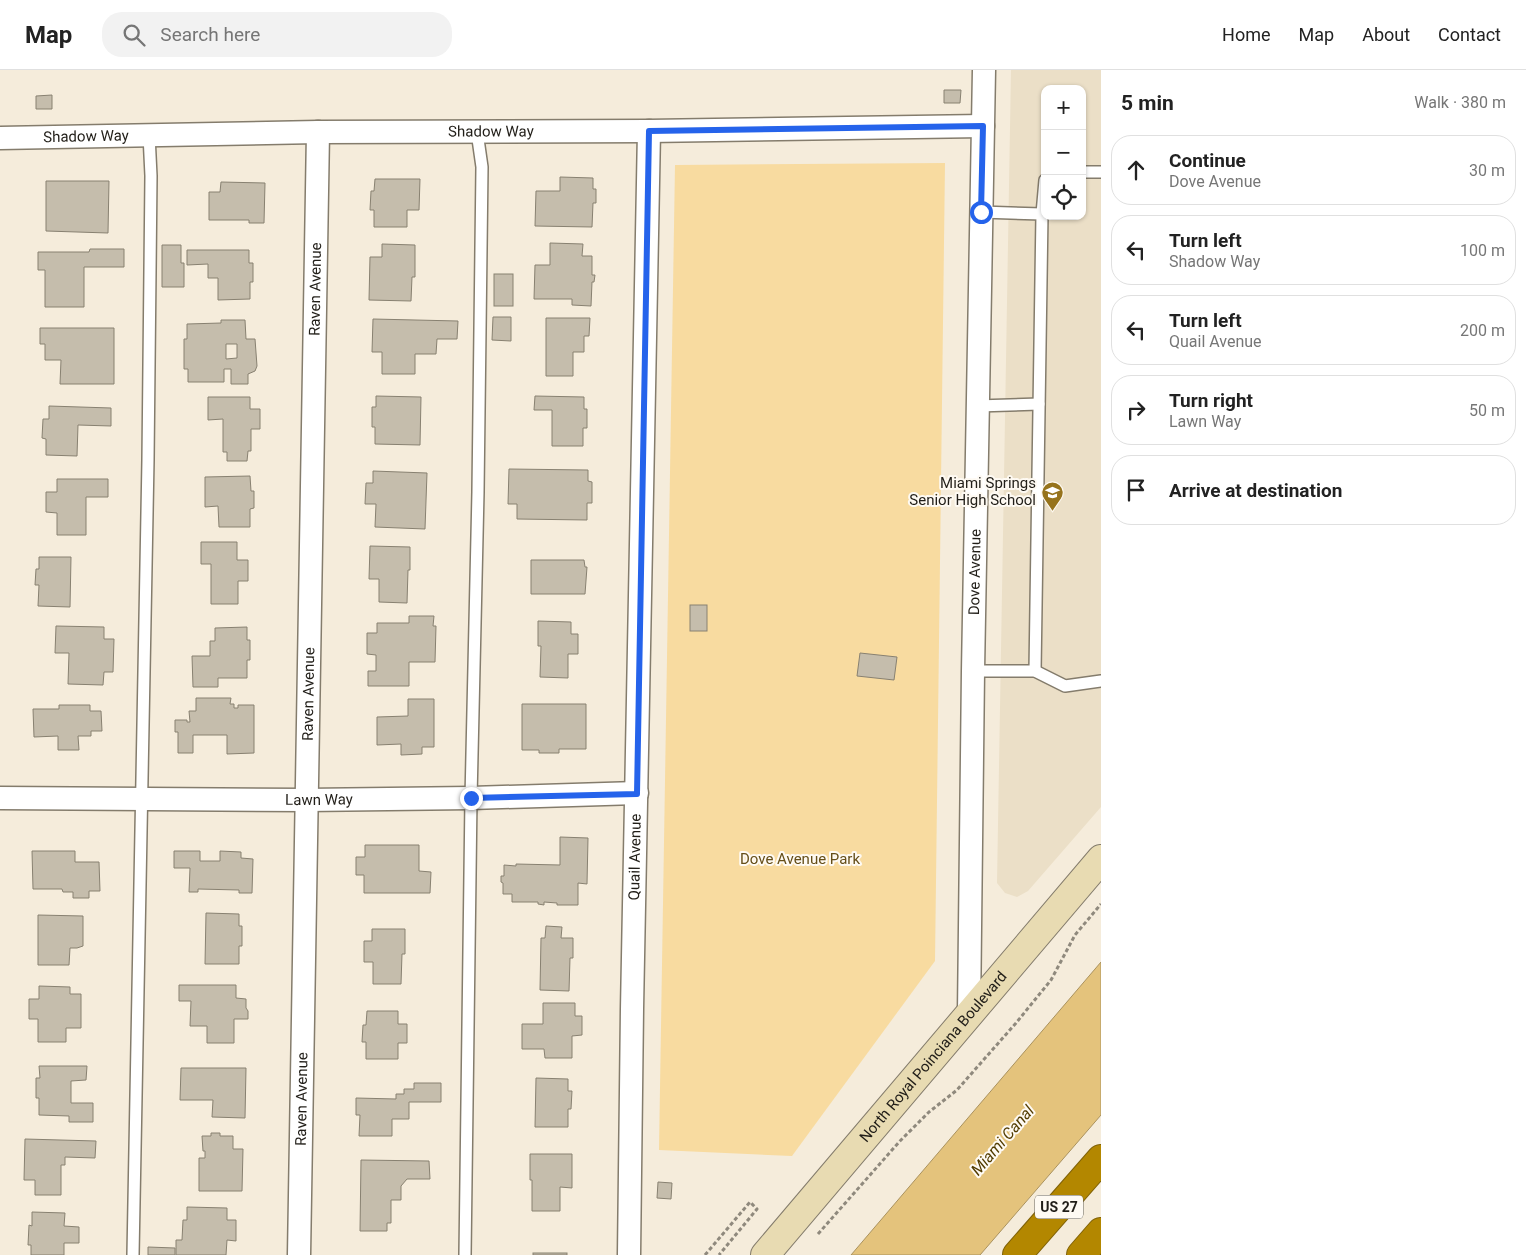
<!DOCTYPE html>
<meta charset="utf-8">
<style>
:root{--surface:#fff;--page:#f2f2f2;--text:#222;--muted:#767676;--line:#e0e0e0}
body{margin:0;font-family:Roboto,sans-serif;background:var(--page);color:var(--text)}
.controls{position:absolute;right:15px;top:15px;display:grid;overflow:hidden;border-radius:10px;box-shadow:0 1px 4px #0004}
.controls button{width:45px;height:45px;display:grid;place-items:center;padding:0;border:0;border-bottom:1px solid var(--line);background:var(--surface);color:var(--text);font:25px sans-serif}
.stop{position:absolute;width:15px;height:15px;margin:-11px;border:4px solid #2563eb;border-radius:50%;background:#fff}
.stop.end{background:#2563eb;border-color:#fff;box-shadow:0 1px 5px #0008}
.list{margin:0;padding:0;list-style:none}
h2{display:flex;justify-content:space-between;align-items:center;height:65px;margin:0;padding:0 20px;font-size:21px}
h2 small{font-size:16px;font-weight:400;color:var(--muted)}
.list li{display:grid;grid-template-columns:32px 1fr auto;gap:15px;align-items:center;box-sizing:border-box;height:70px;margin:0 10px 10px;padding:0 10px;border:1px solid var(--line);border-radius:20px}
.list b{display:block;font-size:19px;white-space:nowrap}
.list p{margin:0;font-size:16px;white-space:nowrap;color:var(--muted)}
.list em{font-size:16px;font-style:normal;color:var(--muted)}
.icon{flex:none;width:28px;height:28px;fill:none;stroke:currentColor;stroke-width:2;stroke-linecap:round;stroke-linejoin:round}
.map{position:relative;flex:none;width:1101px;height:1185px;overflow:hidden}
header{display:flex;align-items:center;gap:30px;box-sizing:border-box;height:70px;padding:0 25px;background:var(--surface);border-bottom:1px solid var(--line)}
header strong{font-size:24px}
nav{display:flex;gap:28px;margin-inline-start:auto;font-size:18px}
.search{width:350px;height:45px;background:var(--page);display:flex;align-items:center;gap:12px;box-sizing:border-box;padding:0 18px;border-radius:20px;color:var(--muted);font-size:19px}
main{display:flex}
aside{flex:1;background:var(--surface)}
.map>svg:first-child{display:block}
.built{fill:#ebdfc7;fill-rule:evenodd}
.green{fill:#f8dba0}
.water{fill:#e4c37c;stroke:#aa925e}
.building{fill:#c5bdac;stroke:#888171;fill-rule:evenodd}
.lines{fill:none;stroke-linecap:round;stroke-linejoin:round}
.lane-casing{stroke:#847c6c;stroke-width:14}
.street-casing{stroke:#847c6c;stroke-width:25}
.secondary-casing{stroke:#847c6c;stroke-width:30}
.highway-casing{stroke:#806208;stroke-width:30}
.path{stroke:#8f897d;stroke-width:3;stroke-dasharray:4 2.5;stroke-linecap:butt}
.lane{stroke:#fff;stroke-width:11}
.street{stroke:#fff;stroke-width:22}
.secondary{stroke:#e8dbb2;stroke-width:28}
.highway{stroke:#b38700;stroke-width:28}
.route{stroke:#2563eb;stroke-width:6}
.labels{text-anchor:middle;stroke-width:4;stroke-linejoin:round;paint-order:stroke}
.shield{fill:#fefaf3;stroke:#63605a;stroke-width:1}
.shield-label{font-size:14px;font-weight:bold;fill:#211e18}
.street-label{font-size:15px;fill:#211e18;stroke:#fefaf3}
.poi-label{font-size:15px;fill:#211e18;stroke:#fefaf3;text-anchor:end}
.park-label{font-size:15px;fill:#654e18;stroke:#fefaf3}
.water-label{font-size:16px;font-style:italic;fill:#523c00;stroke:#fefaf3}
</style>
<header>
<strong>Map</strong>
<div class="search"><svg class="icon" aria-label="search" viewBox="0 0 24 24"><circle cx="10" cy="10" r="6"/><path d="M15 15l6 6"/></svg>Search here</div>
<nav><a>Home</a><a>Map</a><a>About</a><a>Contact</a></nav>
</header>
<main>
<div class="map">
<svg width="1101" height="1185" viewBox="0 0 1101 1185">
<rect width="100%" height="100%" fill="#f5ecdb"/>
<path class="built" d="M1011 0H1101V737L1028 821 1017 827 1005 823 997 813ZM1045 19H1082V146H1045Z"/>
<path class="green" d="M945 93 935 891 792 1086 659 1080 675 95Z"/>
<path class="water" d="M1101 892V1045L980 1185H851Z"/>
<g class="building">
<path d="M944 20H961L960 33H944Z"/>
<path d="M52 25V39H36V26Z"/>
<path d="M560 107 593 108V119H596V133H593L592 157 535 156 536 121H560Z"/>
<path d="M375 109H420L419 140H407V157H374V140H370L371 121H374Z"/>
<path d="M46 111H109L108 163 46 161Z"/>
<path d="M221 112 265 113 264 153H249V150H209V122H220Z"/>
<path d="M550 173 583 174 582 186H592V205H595L594 212H592L591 236 572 235V229H534L535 195H550Z"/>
<path d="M382 174 415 175V207H412L411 231 369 230 370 187H382Z"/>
<path d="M162 175H181V193H184V217H162Z"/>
<path d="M90 179H124V197H84V237H45V200H38V182H89Z"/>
<path d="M187 180H249V193H253V212H250V229L218 230V208H208V194L187 195Z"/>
<rect x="494" y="204" width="19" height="32"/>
<path d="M493 247H511V271L492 270Z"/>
<path d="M546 248H590L589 266H584V282H573V306H546Z"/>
<path d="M373 249 458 251 457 269H437L436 284H415V304H382V282H372Z"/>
<path d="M221 250H245L246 269H255L257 296 255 301 248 304V314H231V299H224V312H188V299H184V269H187V254L221 253ZM226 274H237V288L226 289Z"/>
<path d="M40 258H114V314H60L61 290H45V274H40Z"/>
<path d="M376 326 421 327 420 375 375 374V357H372V337H376Z"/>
<path d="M535 326 584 327V339H587V358H583V376H552V340H534Z"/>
<path d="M208 327H250V339H260V359H251V381H248L247 391H227V382H223V349L208 350Z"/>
<path d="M49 336 111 338V356L78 355 77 386 46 385V369L42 368 43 349H49Z"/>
<path d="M509 399 588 400V411L592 412V433H587V450L517 449V434H508Z"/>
<path d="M373 401 427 403 425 459 375 457 376 434H365L366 413H373Z"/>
<path d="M250 406 251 421H254V438L250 439V457H219L218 436 205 437V407Z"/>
<path d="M57 409H108V427H86V465H57V443L46 442V422H57Z"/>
<path d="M201 472H237V490H248V511H238V534H211V494H201Z"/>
<path d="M370 476 410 477V500H408L407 533 379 532V509H369Z"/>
<path d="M39 487H71L70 537 38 536 39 515H35L36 499H39Z"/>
<path d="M531 490H584L585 497H587L585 524H531Z"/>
<rect x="690" y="535" width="17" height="26"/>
<path d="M409 546H434L433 556H436L435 592H409V616H368V601H376V585L367 584V563H377V553H409Z"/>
<path d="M538 551 571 552V564H578V584H568V608L540 607 541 576H538Z"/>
<path d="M56 556 104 557V569H114L113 602H104L103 615 68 614 69 583H55Z"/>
<path d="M247 557V570H250V590H247V608H218V617H193L192 586H210V571H215V558Z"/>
<path d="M860 583 897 587 894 610 857 606Z"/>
<path d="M196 628H231L230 634H234V638H238V635H254V683L227 684V665H193V683H178V662H175V650H187V652H190L189 641H196Z"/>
<path d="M408 629H434V677H422V684L401 685V674L377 675V647L408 646Z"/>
<path d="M522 634H586V679H559V683H539V680H522Z"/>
<path d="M59 635H90V641H101L102 661H91V666H78L79 680H58V666L34 667 33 639H59Z"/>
<path d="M560 767 588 768 587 814 578 813V835H557V833L544 832V835L538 834V832H512V824H503V813L501 812V806H504V795L516 796V794L560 795Z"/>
<path d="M365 775H419V801L431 802 430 823H364V805H356V787H365Z"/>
<path d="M32 781H75V792H99L100 821H89V828H73V822H63L62 819H33Z"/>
<path d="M174 781H200V791H220V781L241 782V788L253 789 252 823H239V820L198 819V822H189L190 798H174Z"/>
<path d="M206 843 239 844V856H242V876H239V894H205Z"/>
<path d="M38 845 83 846V876L77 878H70L69 895H38Z"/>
<path d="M546 856 562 857 561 868H573V888H570L569 921 540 920 541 868H545Z"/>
<path d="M372 859H405V884H402L401 914H373V892H364V871H372Z"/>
<path d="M179 915H236V928L246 929V938L248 941V949H234V973H207V956H190L191 931H179Z"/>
<path d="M39 916 70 917V924H81V958H66V972H38V949H29V929H39Z"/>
<path d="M543 933H575V946H582V965L572 966V988H545L544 979H522V954H543Z"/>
<path d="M367 941H398V954H407V973H398V989H366V972H362L363 955H366Z"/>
<path d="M39 996H87L86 1010 71 1011V1033H93V1052H69V1046L39 1045V1028H36V1008H40Z"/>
<path d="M181 998H246L245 1048 212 1047 213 1030H180Z"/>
<path d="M536 1008 568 1009V1021H572L571 1039H568V1057H535Z"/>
<path d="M414 1013H441V1032H409V1049H392V1066H359L360 1045H356V1028L396 1029V1024H404V1019H414Z"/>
<path d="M211 1063H220V1066H233V1079H243L242 1121H199V1088H205V1081H203L202 1066H211Z"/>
<path d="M25 1069 96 1071 95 1088 65 1087V1095H61V1125H35V1110H24Z"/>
<path d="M530 1084H572V1118L560 1117V1141H532V1110H530Z"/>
<path d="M361 1090 429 1091 430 1109H407L401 1116V1130H391V1153H387V1161H360Z"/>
<path d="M658 1112 672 1113 671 1129 657 1128Z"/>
<path d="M187 1137 227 1138V1150H236V1171L227 1170 226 1185H176V1170H182L183 1150H187Z"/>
<path d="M32 1142 65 1143 64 1156 79 1157V1173H64V1185H31V1175H28L29 1155 32 1156Z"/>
<path d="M148 1177 175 1178V1185H148Z"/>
<rect x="533" y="1183" width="34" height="2"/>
</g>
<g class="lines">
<defs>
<g id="lane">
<path d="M1082 102H1101"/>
<path d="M981 142 1042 144"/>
<path d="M977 336 1039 334"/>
<path d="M973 601H1035L1065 616 1101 611"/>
<path d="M1035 601 1042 144 1045 110"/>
<path d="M133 1185 148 390 151 106 149 65"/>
<path d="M465 1185 471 728 478 422 482 97 477 62"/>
</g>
<g id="street">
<path id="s1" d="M0 68 318 62 649 61 983 56"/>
<path id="s2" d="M0 728 306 730 471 728 637 723"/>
<path id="s3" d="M969 943 973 601 984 0"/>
<path id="s4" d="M299 1185 318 62"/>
<path id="s5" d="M629 1185 632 939 649 61"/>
</g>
<g id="secondary">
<path id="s6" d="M765 1185 1101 789"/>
</g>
<g id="highway">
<path d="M1017 1185 1101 1089"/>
<path d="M1081 1185 1101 1162"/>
</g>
</defs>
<use href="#lane" class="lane-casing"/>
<use href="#street" class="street-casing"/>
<use href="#secondary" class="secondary-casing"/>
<use href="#highway" class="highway-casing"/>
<g class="path">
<path d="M818 1164 900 1071 929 1042 957 1020 1016 953 1051 910 1075 865 1101 834"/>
<path d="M705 1185 750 1132 757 1139 719 1185"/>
</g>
<use href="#lane" class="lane"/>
<use href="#street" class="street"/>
<use href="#secondary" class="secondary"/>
<use href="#highway" class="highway"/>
</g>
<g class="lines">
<path class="route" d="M471 728 637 724 649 61 983 56 981 142"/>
</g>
<defs>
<symbol id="school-pin" viewBox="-11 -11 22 30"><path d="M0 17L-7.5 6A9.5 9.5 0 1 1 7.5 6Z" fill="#96731c" stroke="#fefaf3"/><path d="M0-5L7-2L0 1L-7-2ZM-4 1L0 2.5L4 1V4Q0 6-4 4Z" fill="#fff"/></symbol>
</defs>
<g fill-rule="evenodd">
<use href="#school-pin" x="1040" y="410" width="25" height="34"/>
</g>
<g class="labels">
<rect class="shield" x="1035" y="1125.5" width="48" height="23" rx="4"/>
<g class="shield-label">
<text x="1059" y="1142">US 27</text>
</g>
<g class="street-label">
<text dy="5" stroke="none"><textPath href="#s1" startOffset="491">Shadow Way</textPath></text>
<text dy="5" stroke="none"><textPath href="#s1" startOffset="86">Shadow Way</textPath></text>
<text dy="5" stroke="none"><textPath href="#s4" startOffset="966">Raven Avenue</textPath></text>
<text dy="5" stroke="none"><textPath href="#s3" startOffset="441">Dove Avenue</textPath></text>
<text dy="5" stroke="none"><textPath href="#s4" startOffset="561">Raven Avenue</textPath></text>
<text dy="5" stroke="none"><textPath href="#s2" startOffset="319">Lawn Way</textPath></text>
<text dy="5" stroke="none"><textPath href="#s5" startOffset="398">Quail Avenue</textPath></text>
<text dy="5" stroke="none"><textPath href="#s6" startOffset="260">North Royal Poinciana Boulevard</textPath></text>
<text dy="5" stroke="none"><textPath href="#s4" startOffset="156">Raven Avenue</textPath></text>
</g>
<g class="poi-label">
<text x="1036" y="418">Miami Springs<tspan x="1036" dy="17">Senior High School</tspan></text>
</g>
<g class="park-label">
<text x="800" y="794">Dove Avenue Park</text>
</g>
<g class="water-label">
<text transform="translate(1002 1070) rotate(-49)" y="6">Miami Canal</text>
</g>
</g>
</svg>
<div class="controls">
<button>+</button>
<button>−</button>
<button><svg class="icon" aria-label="locate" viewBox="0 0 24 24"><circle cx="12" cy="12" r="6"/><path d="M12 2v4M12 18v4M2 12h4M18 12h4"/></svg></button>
</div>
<div class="stop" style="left:981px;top:142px"></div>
<div class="stop end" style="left:471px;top:728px"></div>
</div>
<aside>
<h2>5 min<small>Walk · 380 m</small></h2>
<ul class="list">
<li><svg class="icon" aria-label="ahead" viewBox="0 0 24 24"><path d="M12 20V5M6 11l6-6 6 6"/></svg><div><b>Continue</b><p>Dove Avenue</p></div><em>30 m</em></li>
<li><svg class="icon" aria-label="left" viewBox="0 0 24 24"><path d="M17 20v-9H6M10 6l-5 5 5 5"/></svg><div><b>Turn left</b><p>Shadow Way</p></div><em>100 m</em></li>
<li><svg class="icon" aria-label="left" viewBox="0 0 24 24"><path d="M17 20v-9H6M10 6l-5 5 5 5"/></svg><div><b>Turn left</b><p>Quail Avenue</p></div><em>200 m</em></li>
<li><svg class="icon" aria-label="right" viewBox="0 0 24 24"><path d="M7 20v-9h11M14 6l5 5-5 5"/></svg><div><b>Turn right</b><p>Lawn Way</p></div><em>50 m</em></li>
<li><svg class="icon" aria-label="arrive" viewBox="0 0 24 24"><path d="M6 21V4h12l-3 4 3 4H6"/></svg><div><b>Arrive at destination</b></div></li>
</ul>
</aside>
</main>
